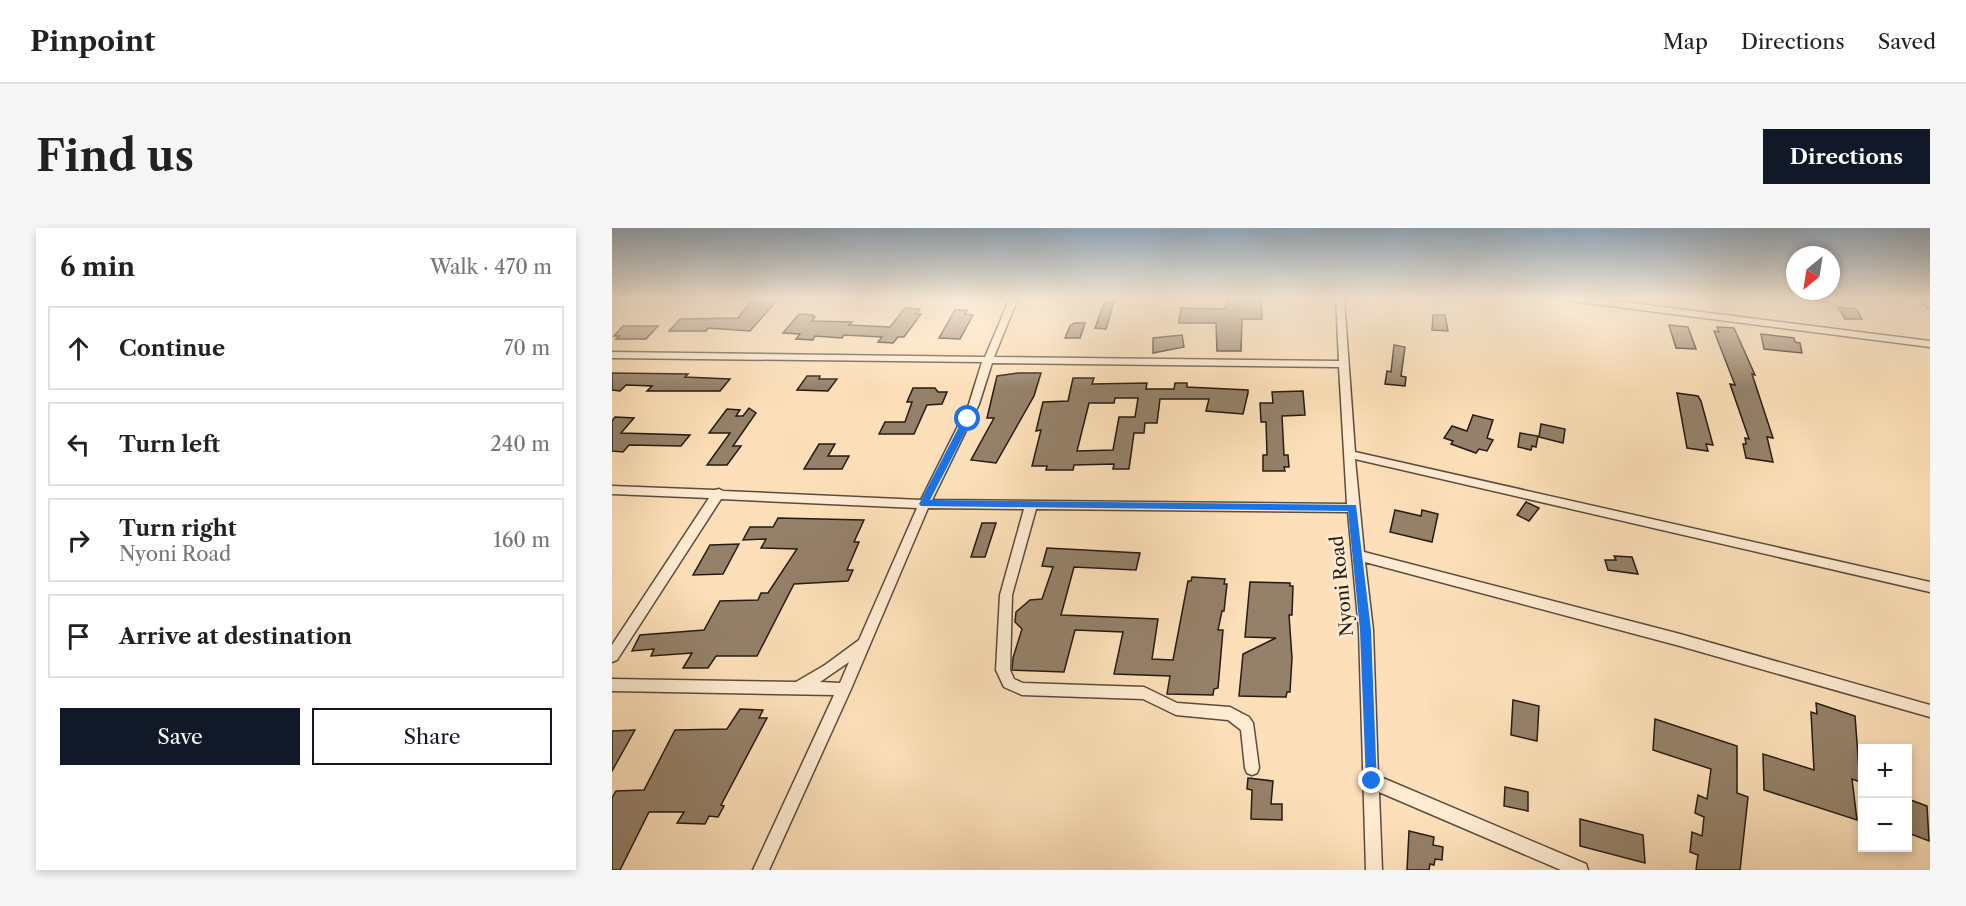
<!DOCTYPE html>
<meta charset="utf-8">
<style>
:root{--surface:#fff;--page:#f6f6f6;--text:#202124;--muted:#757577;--line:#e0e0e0;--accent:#111827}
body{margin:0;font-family:"Libre Caslon Text",serif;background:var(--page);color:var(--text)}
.controls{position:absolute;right:18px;bottom:18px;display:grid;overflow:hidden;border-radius:0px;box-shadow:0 3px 9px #0003}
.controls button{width:54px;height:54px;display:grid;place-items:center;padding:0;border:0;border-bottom:2px solid var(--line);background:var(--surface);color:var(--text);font:30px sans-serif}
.compass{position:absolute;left:1174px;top:18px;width:54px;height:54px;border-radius:50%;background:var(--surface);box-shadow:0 3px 9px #0003;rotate:210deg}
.stop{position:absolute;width:18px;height:18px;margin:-14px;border:4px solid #1a73e8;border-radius:50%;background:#fff}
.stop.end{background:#1a73e8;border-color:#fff;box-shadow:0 2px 6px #0008}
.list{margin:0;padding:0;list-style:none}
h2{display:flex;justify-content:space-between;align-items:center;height:78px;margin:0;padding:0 24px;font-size:26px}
h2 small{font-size:20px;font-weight:400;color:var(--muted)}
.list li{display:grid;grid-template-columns:39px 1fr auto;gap:18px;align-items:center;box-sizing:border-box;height:84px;margin:0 12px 12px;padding:0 12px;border:2px solid var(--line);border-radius:0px}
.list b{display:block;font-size:22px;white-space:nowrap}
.list p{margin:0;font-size:20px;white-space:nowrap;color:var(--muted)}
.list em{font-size:20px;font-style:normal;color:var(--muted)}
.actions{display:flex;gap:12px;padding:18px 24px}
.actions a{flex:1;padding:14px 0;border:2px solid var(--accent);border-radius:0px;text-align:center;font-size:21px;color:var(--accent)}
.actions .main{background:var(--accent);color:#fff}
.icon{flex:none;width:33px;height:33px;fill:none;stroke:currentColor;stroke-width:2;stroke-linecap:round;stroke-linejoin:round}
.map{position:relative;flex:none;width:1318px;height:642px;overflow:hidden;border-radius:0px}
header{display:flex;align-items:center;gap:36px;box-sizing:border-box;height:84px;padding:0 30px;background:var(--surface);border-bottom:2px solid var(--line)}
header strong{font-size:28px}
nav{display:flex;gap:33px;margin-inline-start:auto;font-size:21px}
.intro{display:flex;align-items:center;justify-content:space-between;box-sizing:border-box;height:144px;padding:0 36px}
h1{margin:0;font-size:42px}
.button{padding:15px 27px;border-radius:0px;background:var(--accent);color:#fff;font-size:21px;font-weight:700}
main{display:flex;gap:36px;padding:0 36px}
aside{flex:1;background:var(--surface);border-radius:0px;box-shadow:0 3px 9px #0003}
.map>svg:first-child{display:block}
.building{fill:#958169;stroke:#251b13;stroke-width:1.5;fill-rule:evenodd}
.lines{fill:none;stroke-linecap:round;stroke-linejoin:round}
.minor-casing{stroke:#5b4c3c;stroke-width:3}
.minor{fill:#feebd2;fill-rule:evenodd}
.route{fill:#1a73e8}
.labels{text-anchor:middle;stroke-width:5;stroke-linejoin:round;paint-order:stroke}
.street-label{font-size:18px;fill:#251b13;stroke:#feebd2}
</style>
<header>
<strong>Pinpoint</strong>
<nav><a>Map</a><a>Directions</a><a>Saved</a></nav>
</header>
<div class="intro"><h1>Find us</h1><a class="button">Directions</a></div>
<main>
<aside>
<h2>6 min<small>Walk · 470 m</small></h2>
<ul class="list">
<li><svg class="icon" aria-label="ahead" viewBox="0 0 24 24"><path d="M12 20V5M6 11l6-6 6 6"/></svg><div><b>Continue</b></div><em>70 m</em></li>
<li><svg class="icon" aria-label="left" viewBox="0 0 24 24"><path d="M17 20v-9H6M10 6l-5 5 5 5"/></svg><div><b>Turn left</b></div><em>240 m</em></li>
<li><svg class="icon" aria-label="right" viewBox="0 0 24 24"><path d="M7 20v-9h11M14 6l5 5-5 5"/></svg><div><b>Turn right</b><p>Nyoni Road</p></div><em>160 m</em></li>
<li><svg class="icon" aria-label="arrive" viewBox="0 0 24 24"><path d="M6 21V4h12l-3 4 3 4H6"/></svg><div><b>Arrive at destination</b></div></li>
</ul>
<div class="actions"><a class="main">Save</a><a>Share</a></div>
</aside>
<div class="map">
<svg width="1318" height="642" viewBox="0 0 1318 642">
<rect width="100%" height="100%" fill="#fde0b9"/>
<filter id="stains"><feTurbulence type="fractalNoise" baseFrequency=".00333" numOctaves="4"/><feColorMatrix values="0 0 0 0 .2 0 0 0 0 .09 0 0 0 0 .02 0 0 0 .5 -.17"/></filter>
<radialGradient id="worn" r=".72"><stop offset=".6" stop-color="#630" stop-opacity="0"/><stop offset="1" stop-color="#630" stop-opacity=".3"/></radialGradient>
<g class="building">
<path d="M154 70H167L138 103 96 100 94 103H57L68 91 126 90 138 74H150Z"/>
<path d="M494 70H503L494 101 483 100Z"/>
<path d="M616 70 649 71 650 91H630L629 123H605L604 95H567L569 80 613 81Z"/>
<path d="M1226 79 1244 81 1250 91H1233Z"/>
<path d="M293 80 308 81 304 86H309L292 109H286L281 115 266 114 270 109 232 107 230 110 203 108 201 112 184 111 188 106 171 105 187 86 201 87 200 89H203L200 93 240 94 237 97 278 99Z"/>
<path d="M343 82H355L353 86 361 87 348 111 327 110Z"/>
<path d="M821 87H833L836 103 820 102Z"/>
<path d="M462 95H473L468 110H453L458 98Z"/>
<path d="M1057 97 1076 99 1084 121 1064 120Z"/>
<path d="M11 98H46L34 111H4L7 108H2Z"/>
<path d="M1105 99 1122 100 1143 147 1140 146 1161 210 1155 209 1161 234 1134 230 1131 216H1134L1133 210 1137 211 1118 156 1123 157 1102 103 1107 104Z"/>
<path d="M1149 106 1182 110 1183 114 1188 115 1190 125 1152 121Z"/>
<path d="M570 107 572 119 541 125V110Z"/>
<path d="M782 117 793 119 789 148 794 149 793 158 773 156 775 143 779 144Z"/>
<path d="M0 145 76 146 73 149 118 151 108 163H35L40 158 14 157 8 163 0 162Z"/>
<path d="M406 145H429L422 168 384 235 359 232 382 190H375L385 148Z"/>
<path d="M195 148H208L207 151H225L216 163 185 162Z"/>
<path d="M461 150H482L480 156 535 155 534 161H562L563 155H575V159L636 162V165L631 186 594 183 597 171H548L545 195H533L532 205H522L517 241H501L502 236 462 237 461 242H434L435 238H420L429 202 424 203 431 174 456 173ZM503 170H526L523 189H507L501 222 465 223 477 175H502Z"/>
<path d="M301 160H323L326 164H335L330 176 315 177 302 206H267L273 194H293L300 174H295Z"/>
<path d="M691 163 693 187 670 188 672 227H676L677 239H672L673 243H651V227H655L654 194H649L648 175H661L660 164Z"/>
<path d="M1065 165 1086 168 1089 173 1101 217 1094 216 1096 223 1075 220Z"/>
<path d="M137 180 144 185 121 218H129L115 237H95L118 205H97L115 181 128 182 124 188H131Z"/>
<path d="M861 187 881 192 875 210 881 212 875 223 867 221 864 225 839 216 841 213 832 210 840 198 855 203Z"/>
<path d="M3 189 22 190 9 205 78 207 69 218 17 217 11 224 0 223V193Z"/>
<path d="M929 196 953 201 951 215 927 209Z"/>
<path d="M908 205 926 208 924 219 920 218 919 222 906 219Z"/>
<path d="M207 216H223L216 228H237L230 241H192Z"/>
<path d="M914 274 927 280 917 293 905 287Z"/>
<path d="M783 282 809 288 810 282 826 286 820 314 778 304Z"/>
<path d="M166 290 252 292 242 314H247L235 342H241L236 353 182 356 145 428H104L96 440H71L80 425 39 428 42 421 20 423 28 407 92 402 108 373 146 372 149 365H156L185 321 149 320 154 311 131 312 138 299H161Z"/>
<path d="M370 295H384L373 329H359Z"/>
<path d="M127 316 111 346 81 347 98 317Z"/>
<path d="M435 320 528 325 524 342 462 339 449 387 546 391 540 431 561 432 576 353H579L580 349 613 351 612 356H615L612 383H610L606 402H611L606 460 602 461 601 467 555 466 558 448 502 446 511 404 463 402 452 444 400 442 401 430 410 401 403 394 404 384 418 372 430 371 441 339 430 338Z"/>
<path d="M1002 328 1020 329 1026 346 996 342 993 332H1004Z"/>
<path d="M638 354 678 355V358H681L680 387H677L680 430 678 464H675L674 469 627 468 631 426 664 410 633 409Z"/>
<path d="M901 472 927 478 925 513 899 507Z"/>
<path d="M1204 475 1243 488 1248 554 1240 551 1245 592 1152 562 1151 526 1202 542 1199 484 1205 486Z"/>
<path d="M128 481 151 482 147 490H155L109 577 112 578 106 589 97 588 93 596 65 595 72 584H37L8 642H0V570L4 563 32 562 63 502 115 501Z"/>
<path d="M1043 491 1125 518V565L1136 569 1128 642H1084L1086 627 1078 624 1080 604 1090 608 1092 589 1083 585 1086 567 1095 571 1099 541 1041 522Z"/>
<path d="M23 502 0 543V503Z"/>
<path d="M636 550 661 553 659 576H670V592L639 591 640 562 635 561Z"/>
<path d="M893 559 916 564V583L892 578Z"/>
<path d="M1296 571 1315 578 1317 613 1296 605Z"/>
<path d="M968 591 1031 607 1033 635 968 618Z"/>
<path d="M797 603 822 609 821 617 831 619 830 632 823 631 822 637 818 636 817 642H795Z"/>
</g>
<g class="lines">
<defs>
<g id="minor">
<path d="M398 70H406L382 129 727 133 724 70H732L743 224 1318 354V364L743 231 752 324 1068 406 1318 477V489L1068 418 753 334 761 402 766 548 974 636 976 642H949L767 564 770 642H754L747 402 736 284 424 281 400 367 398 442 402 451 411 455 532 459 565 475 618 479 637 489 641 495 647 540 645 545 640 547 635 545 633 540 629 502 616 492 564 487 531 471 410 467 392 459 384 442 388 367 412 281 316 280 239 461 157 642H141L222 467 0 463V451L184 454 213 437 247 412 305 280 109 271 5 432 0 434V417L97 270 0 266V258L103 262 107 261 111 263 309 272 357 176 370 134 0 130V124L373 129ZM380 135 727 139 735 276 320 272 367 176ZM237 434 228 455 208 454Z"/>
<path d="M955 70H979L1318 113V119L959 73Z"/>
<path d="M1310 70H1318V80L1315 79Z"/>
</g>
</defs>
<use href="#minor" class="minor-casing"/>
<use href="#minor" class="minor"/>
</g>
<linearGradient id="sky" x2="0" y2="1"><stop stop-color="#93abbf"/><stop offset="0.44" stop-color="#fef1e0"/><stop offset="1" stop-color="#fef1e0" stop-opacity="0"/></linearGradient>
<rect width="1318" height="160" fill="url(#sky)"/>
<path class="route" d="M356 189 360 191 318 272 744 277 759 402 765 558H756L754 553 748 402 736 283 309 278 307 276 351 191Z"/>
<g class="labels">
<g class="street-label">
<text transform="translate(730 358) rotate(-96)" y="6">Nyoni Road</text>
</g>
</g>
<rect width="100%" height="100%" filter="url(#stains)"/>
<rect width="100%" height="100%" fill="url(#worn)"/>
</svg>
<div class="controls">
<button>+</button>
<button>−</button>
</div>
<svg class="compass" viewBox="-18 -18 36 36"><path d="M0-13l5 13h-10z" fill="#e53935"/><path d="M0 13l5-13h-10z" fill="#757577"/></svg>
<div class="stop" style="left:356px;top:191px"></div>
<div class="stop end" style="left:760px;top:553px"></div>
</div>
</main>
